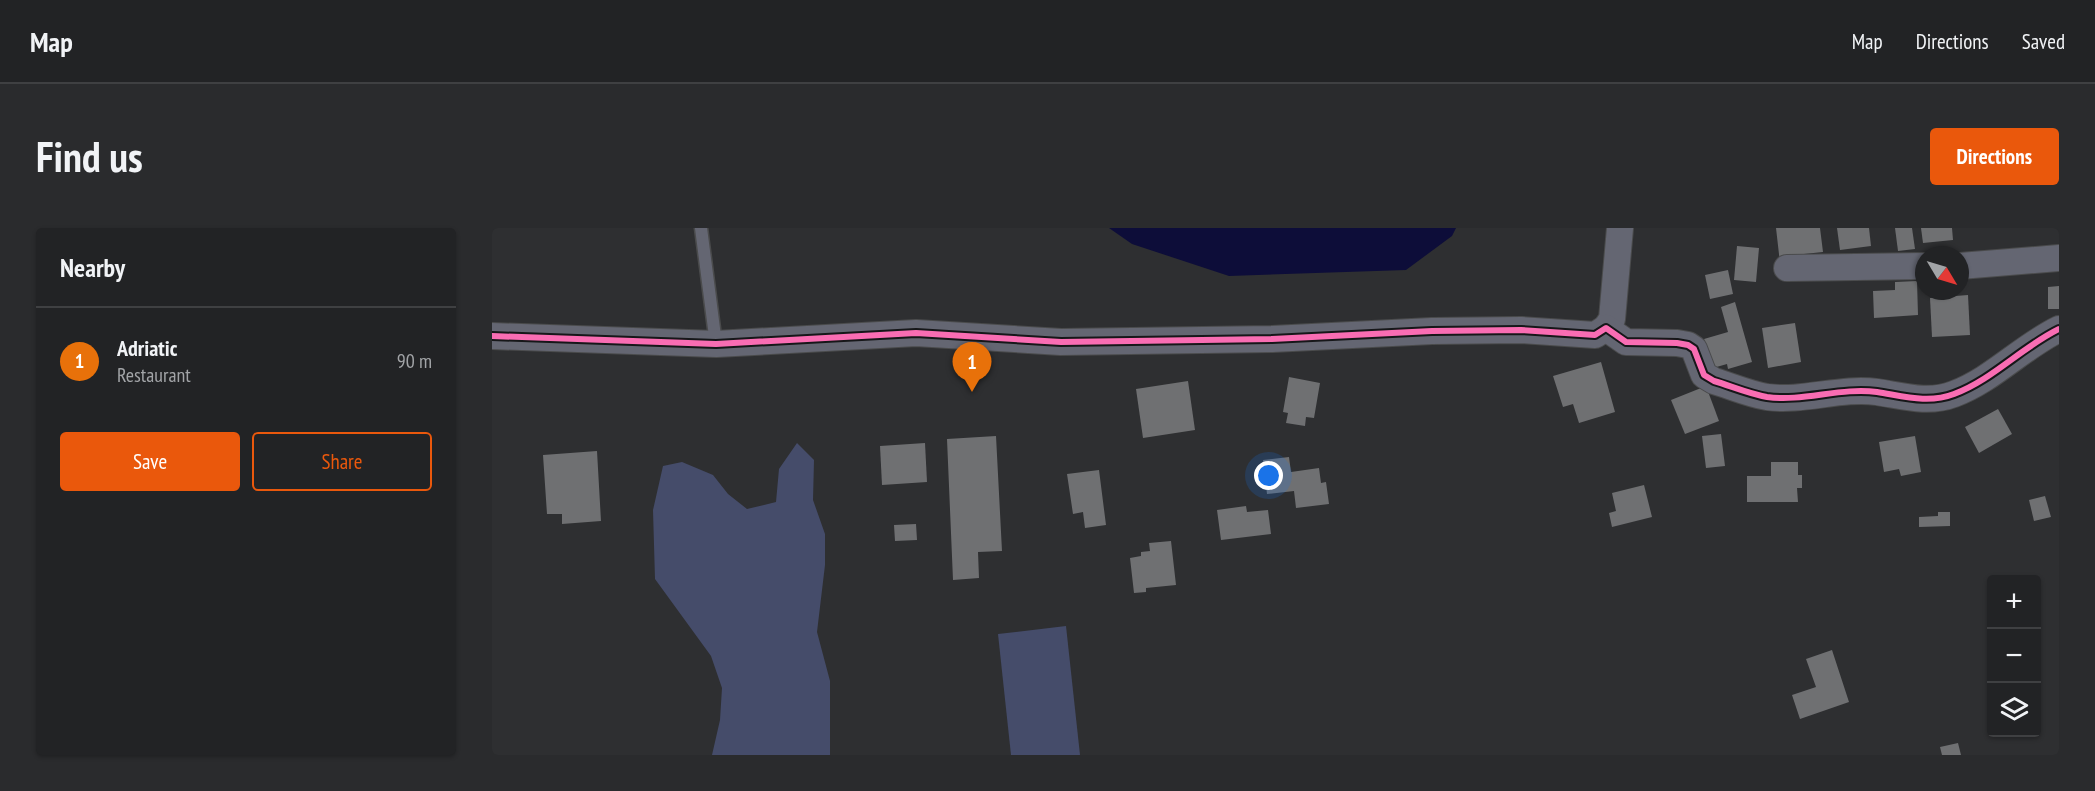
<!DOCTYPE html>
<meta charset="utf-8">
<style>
:root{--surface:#222325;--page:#2a2b2d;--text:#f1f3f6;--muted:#a2a4a7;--line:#3f4042;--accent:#ea580c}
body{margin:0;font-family:"PT Sans Narrow",sans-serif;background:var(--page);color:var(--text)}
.controls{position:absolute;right:18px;bottom:18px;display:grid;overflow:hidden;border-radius:6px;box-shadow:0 2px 4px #0004}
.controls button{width:54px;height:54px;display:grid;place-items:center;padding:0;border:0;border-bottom:2px solid var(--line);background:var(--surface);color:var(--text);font:30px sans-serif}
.compass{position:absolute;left:1423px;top:18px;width:54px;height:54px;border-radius:50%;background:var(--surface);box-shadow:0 2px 4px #0004;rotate:128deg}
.you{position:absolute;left:777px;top:248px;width:21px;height:21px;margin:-15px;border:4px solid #fff;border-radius:50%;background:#1a73e8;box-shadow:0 0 0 9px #1a73e833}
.badge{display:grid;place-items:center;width:39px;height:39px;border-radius:50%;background:var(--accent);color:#fff;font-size:20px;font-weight:700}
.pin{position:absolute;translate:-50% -50px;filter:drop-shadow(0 2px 3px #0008)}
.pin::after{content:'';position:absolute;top:32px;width:21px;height:18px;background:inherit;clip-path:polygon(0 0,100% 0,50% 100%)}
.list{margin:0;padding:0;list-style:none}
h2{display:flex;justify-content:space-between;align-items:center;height:78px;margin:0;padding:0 24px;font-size:26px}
h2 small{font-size:20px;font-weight:400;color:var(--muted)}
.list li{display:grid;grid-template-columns:39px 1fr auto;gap:18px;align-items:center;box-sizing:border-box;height:108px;padding:0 24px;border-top:2px solid var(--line)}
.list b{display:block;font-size:22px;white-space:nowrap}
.list p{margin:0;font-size:20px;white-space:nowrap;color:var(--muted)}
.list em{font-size:20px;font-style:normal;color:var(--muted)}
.actions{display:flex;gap:12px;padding:18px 24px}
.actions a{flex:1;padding:14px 0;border:2px solid var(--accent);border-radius:6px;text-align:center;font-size:21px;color:var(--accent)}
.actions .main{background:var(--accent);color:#fff}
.icon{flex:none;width:33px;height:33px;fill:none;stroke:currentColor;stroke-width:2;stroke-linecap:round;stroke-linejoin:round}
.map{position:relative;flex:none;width:1567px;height:527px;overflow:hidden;border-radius:6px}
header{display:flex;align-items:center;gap:36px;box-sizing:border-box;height:84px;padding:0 30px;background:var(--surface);border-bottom:2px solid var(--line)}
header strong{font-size:28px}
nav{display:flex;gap:33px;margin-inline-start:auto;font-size:21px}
.intro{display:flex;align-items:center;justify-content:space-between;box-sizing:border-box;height:144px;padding:0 36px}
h1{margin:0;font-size:42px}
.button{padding:15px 27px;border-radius:6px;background:var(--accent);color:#fff;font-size:21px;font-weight:700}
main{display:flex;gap:36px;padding:0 36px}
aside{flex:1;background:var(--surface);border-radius:6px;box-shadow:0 2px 4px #0004}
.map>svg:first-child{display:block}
.green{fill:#454c6a}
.water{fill:#0d0d39}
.building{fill:#6f7072}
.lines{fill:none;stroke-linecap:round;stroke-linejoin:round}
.service-casing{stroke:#4a4b4c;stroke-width:15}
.minor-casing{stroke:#4a4b4c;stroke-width:28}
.service{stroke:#646672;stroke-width:12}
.minor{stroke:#646672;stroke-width:26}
.cycleway-casing{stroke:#161719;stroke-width:10}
.cycleway{stroke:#f96db3;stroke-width:6}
</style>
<header>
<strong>Map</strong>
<nav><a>Map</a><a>Directions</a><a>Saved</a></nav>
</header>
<div class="intro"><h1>Find us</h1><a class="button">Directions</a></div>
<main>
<aside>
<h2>Nearby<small></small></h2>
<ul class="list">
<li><span class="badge" style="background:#e8710a">1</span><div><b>Adriatic</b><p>Restaurant</p></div><em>90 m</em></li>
</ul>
<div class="actions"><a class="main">Save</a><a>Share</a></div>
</aside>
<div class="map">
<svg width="1567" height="527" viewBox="0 0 1567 527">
<rect width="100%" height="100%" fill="#2e2f31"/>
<g class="green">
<path d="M305 215 322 232 321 272 333 306V337L325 404 338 453V527H220L228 492 230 460 219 428 163 351 161 282 171 238 190 234 221 247 236 266 255 281 284 274 287 241Z"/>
<path d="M574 398 588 527H519L506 406Z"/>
</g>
<path class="water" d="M617 0H964L960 8 914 42 737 48 640 16Z"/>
<g class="building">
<path d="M1284 0H1328L1331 24 1312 26V32L1288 35Z"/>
<path d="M1345 0H1377L1379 18 1348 22Z"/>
<path d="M1403 0H1420L1423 21 1406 23Z"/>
<path d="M1429 0H1460L1461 12 1431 15Z"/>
<path d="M1245 18 1267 20 1264 54 1242 52Z"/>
<path d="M1236 42 1241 66 1218 71 1213 47Z"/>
<path d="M1425 53 1426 87 1382 90 1381 63 1403 62V54Z"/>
<path d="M1567 58V81H1556V59Z"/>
<path d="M1476 67 1478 107 1440 109 1438 70Z"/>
<path d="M1243 74 1260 134 1236 141 1235 136 1221 140 1212 111 1236 104 1229 79Z"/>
<path d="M1303 95 1309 134 1276 140 1270 100Z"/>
<path d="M1109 134 1123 184 1087 195 1081 176 1071 179 1061 148Z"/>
<path d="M797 149 828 155 822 190 814 189 813 198 794 195 796 185 791 184Z"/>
<path d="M696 153 703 202 651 210 644 161Z"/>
<path d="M1214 158 1227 193 1193 206 1179 172Z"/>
<path d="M1506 181 1520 206 1487 225 1473 199Z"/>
<path d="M1229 206 1233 238 1214 240 1210 208Z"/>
<path d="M504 208 510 323 486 324 487 350 461 352 455 211Z"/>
<path d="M1423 208 1429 244 1409 248 1407 241 1392 244 1387 214Z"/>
<path d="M433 215 435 254 390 257 388 218Z"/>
<path d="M105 223 109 293 70 296V286H55L51 227Z"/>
<path d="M797 229 799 244 827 240 829 255 834 254 837 276 804 280 802 263 775 266 771 232Z"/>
<path d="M1279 234H1306V247H1310V260H1305L1306 274H1255V248H1279Z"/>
<path d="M607 242 614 297 593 300 591 284 581 286 575 246Z"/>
<path d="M1152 257 1160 289 1120 299 1117 285 1124 283 1120 265Z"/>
<path d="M1553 268 1559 289 1542 293 1537 272Z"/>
<path d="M754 278 755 284 776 282 779 306 729 312 725 282Z"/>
<path d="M1446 284H1458V298L1427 299V289L1446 288Z"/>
<path d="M424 296 425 312 403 313 402 297Z"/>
<path d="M679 313 684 357 654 360V364L642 365 638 330 649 328V324L658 323 657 315Z"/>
<path d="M1340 422 1357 474 1308 491 1300 467 1324 459 1314 431Z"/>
<path d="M1466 515 1469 527H1450L1448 519Z"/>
</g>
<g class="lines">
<defs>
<path id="service" d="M209 0 224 116"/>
<g id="minor">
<path d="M1468 38 1567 30"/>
<path d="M1295 40 1432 38"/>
<path d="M1114 100 1120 91 1128 0"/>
<path d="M0 108 224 116 424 105 569 114 780 111 940 103 1029 102 1103 107 1114 100 1134 114 1185 115 1196 117 1202 121 1212 147 1222 153C1239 158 1257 166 1275 169 1311 174 1349 159 1385 164 1411 168 1436 176 1462 166 1500 152 1530 119 1567 101"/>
</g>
</defs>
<use href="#service" class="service-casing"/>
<use href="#minor" class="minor-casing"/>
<use href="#service" class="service"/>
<use href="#minor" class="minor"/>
<defs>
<path id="cycleway" d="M0 108 224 116 424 105 569 114 780 111 940 103 1029 102 1103 107 1114 100 1134 114 1185 115 1196 117 1202 121 1212 147 1222 153C1239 158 1257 166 1275 169 1311 174 1349 159 1385 164 1411 168 1436 176 1462 166 1500 152 1530 119 1567 101"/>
</defs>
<use href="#cycleway" class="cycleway-casing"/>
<use href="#cycleway" class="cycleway"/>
</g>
</svg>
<div class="controls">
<button>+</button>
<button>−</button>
<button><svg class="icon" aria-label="layers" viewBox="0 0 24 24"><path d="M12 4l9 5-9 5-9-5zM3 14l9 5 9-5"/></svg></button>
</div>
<svg class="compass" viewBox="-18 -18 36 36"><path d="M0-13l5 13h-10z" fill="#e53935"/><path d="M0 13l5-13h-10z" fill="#a2a4a7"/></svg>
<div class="you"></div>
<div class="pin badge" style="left:480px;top:164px;background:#e8710a">1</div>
</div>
</main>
